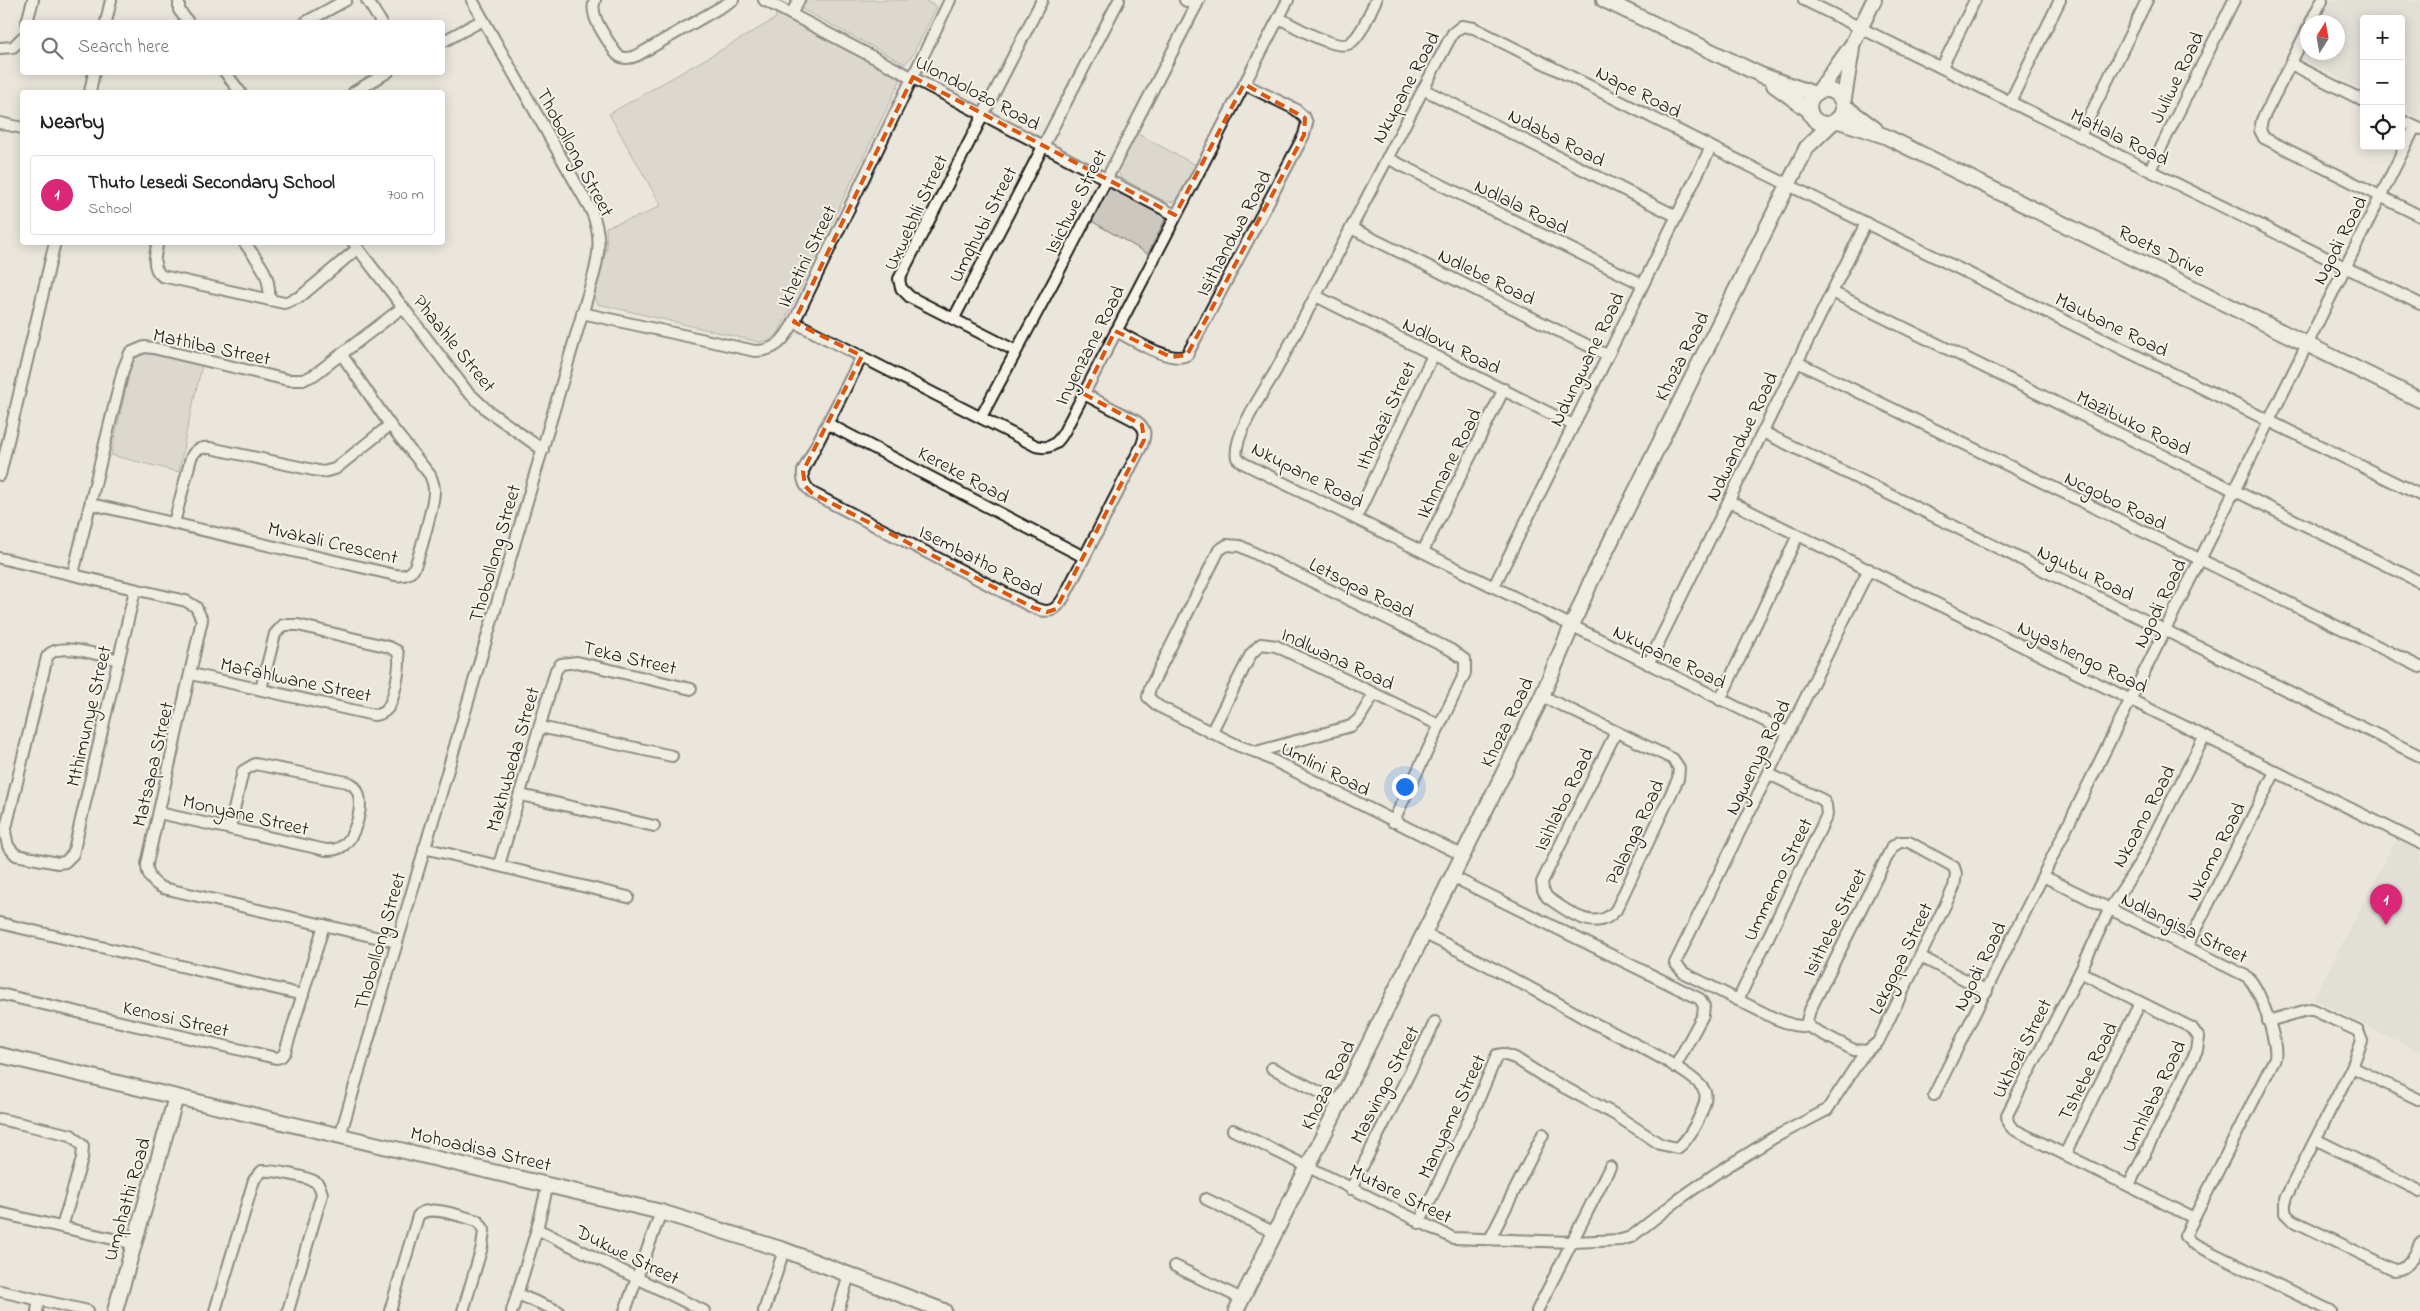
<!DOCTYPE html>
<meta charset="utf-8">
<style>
:root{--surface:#fff;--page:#f2f2f2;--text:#202124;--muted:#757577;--line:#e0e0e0;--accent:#db2777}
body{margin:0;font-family:"Indie Flower",sans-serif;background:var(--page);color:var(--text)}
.controls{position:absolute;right:15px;top:15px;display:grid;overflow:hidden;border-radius:5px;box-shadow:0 2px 12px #0003}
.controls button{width:45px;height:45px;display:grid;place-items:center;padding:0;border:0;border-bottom:1px solid var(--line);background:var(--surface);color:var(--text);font:25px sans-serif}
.compass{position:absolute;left:2300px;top:15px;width:45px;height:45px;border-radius:50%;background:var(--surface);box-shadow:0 2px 12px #0003;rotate:11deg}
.you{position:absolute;left:1404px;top:786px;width:18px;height:18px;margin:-12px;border:4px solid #fff;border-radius:50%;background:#1a73e8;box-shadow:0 0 0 8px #1a73e833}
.badge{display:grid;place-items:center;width:32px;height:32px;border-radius:50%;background:var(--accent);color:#fff;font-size:16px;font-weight:700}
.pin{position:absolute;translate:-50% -41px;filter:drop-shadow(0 1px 2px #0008)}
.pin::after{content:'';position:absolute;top:26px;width:18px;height:15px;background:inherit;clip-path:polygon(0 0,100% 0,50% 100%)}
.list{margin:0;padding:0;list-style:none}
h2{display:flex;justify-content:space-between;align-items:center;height:65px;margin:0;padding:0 20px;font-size:21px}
h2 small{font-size:16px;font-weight:400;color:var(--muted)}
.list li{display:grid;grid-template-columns:32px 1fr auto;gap:15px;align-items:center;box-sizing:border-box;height:80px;margin:0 10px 10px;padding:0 10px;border:1px solid var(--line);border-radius:5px}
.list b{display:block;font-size:19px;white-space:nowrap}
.list p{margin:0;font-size:16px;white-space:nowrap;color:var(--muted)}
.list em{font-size:16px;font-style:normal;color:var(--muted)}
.icon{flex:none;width:28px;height:28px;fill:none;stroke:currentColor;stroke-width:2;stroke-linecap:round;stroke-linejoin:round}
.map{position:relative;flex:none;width:2420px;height:1311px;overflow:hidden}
.search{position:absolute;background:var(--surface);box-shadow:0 2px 12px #0003;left:20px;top:20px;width:425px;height:55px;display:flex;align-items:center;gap:12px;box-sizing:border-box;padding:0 18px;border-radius:5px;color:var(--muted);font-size:19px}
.panel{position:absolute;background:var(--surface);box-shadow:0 2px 12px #0003;left:20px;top:90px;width:425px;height:155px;border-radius:5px}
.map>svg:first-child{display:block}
.built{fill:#dad7ce}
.green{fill:#ccc8c0;stroke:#74726e}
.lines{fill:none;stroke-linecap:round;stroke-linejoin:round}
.street-casing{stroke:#1c1c1c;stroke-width:14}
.secondary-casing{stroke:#1c1c1c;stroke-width:18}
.street{stroke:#f7f3e8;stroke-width:10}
.secondary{stroke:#f7f3e8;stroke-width:14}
.marked{fill:none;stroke:#de560d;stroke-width:4;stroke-dasharray:10 6;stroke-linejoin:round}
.labels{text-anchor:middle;stroke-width:4;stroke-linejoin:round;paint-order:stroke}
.street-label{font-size:20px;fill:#1c1c1c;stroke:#f7f3e8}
</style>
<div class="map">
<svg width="2420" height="1311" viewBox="0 0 2420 1311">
<rect width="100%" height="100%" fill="#eae6dc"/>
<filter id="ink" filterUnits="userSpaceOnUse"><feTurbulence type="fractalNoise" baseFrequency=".02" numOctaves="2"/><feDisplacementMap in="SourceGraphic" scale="10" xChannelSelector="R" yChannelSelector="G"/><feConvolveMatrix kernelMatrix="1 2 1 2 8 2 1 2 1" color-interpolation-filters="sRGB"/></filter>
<g filter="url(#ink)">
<g class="built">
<path d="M2330 0H2420V118L2401 109V19H2364V90L2301 59 2307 46 2308 52H2338V22H2319Z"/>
<path d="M2396 840 2420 852V1052L2313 999Z"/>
</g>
<g class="green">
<path d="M804 0H924L937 7 912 56 905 64 803 10Z"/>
<path d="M777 10 899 75 900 81 779 332 770 340 759 342 598 304 594 295 607 247 606 227 643 215 661 205 609 114 770 22 775 19Z"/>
<path d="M1134 132 1196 165 1174 202 1164 201 1121 178 1116 168Z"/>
<path d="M1108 182 1167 216 1148 254 1088 219Z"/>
<path d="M147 352 202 365 186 433 179 472 111 455 132 362 140 353Z"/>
</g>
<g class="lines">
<defs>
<g id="street">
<path d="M179 0V10L188 22"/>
<path d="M367 0 381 22"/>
<path d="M595 0C588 16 607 38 615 52 621 60 629 59 638 55L733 0"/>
<path d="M764 0 1175 215"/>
<path d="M1185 0 1196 6"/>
<path d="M1804 0 2420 304"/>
<path d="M791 14 799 0"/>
<path d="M1279 18C1292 25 1338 52 1350 43 1362 35 1369 13 1376 0"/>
<path d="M27 22 33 0"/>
<path d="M106 22 111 0"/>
<path d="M306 22 346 0"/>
<path d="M2311 22 2322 0"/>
<path d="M2308 29 2262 120 2260 130 2264 138 2420 216"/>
<path d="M442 42 483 20"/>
<path d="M0 48 13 47 22 38"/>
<path d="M2291 64 2364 101"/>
<path d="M1942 67 1975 0"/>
<path d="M225 72 240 92"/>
<path d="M1423 89 1676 216"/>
<path d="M90 92 94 72"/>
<path d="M354 92 388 72"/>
<path d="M2010 102 2060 0"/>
<path d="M2401 120 2420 129"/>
<path d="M0 123 22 128"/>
<path d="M2080 136 2147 0"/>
<path d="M1387 158 1642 284"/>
<path d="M2150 170 2234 0"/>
<path d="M1351 228 1607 355"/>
<path d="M158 242C155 254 151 268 162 276L284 303 300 297 358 248"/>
<path d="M244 242C259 263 271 273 269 300"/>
<path d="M353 242 466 390 487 410 543 450"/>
<path d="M1832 292 2420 582"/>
<path d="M1316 296 1573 425"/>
<path d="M582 313 755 351C776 351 784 340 794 322L950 0"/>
<path d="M954 318 1119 0"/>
<path d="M794 322 1036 446C1050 450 1057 444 1064 432L1288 0"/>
<path d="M1116 331C1132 339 1171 364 1187 355L1304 135 1307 123 1305 118 1295 109 1244 84"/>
<path d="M1016 351 910 297 901 288 899 279 1042 0"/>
<path d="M862 356 803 471C802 481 805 486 812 493L1034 608C1049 614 1056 611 1064 597L1142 445C1146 434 1146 428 1136 421L1084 394"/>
<path d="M1797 362 2420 667"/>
<path d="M981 417 1057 275 1199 0"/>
<path d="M828 424 1084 557"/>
<path d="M1763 432 2420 756"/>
<path d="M0 475 55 242"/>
<path d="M1729 501 2420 843"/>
<path d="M91 504 395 575C402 576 409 575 413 570 418 563 435 500 434 490 434 484 432 480 430 475L390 425 342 355"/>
<path d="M1356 518 1433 355"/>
<path d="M174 523 191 458C195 449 201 447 210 448L323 472 335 469 390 425"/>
<path d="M1423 551 1504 389"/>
<path d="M0 558 186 601 196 607 202 620 147 864C147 876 152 883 163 888L397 942"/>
<path d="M73 574 123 370 130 353 144 347 153 348 288 380H303L314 375 403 307"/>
<path d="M1494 586 1711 147"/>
<path d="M119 660C101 656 58 640 47 657L5 832 8 846 16 855 58 863 65 862 73 854 135 590"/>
<path d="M1648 664 1866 223"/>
<path d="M191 674 374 715C380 715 384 713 388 708 394 698 403 661 397 651L389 647 298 625H283L275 634 261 689"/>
<path d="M1374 694 1359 719 1351 726 1256 752 1239 746 1158 706 1148 697 1150 688 1219 550 1227 545 1240 546 1451 650 1465 660V673L1393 822"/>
<path d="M1542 696 1673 759 1679 768 1678 779 1616 910C1596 934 1568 912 1547 897L1543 890 1542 882 1616 732"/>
<path d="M1720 700 1798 535"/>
<path d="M540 727 672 756"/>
<path d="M1787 732 1243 463 1237 458C1232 437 1264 391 1275 372 1334 263 1390 152 1448 42L1453 33 1462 26 1474 28 1711 147 2420 495"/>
<path d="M1211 733 1251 654 1261 644 1276 646 1439 725"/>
<path d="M1256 752 1462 855"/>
<path d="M521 795 654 826"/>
<path d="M159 813 326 850C332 850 338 850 344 845 358 833 370 789 347 782L255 764 243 771 230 827"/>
<path d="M424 848 628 897"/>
<path d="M499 865 556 670 561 664 577 662 691 689"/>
<path d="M2043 876 2246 976C2260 986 2278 1042 2275 1058L2185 1236 2192 1243 2331 1311"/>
<path d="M1453 877 1700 999 1704 1006 1703 1015 1675 1067"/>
<path d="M0 923 303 995"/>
<path d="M2187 946 2275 772"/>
<path d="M1921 957 1987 991"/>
<path d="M2080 972 2192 1028 2199 1038 2197 1050 2129 1185"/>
<path d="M0 994 276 1058 281 1057 285 1052 324 925"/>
<path d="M1738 1000 1827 815 1826 805 1823 800 1769 774"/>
<path d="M2268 1021 2311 1009 2358 1031 2362 1041 2352 1067 2285 1199V1213L2292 1220 2394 1270C2409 1270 2415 1255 2420 1243"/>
<path d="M1809 1027 1807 1021 1810 1010 1892 847 1900 842H1909L1954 867 1956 874 1954 887 1878 1042 1867 1051 1854 1050 1809 1027 1793 1025 1774 1018 1684 973 1675 963 1869 569"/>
<path d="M2352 1067 2420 1100"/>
<path d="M1272 1068 1341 1103"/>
<path d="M1934 1095 2415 127"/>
<path d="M0 1119 71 1135 83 1146 82 1159 62 1227"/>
<path d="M1233 1130 1453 1238 1572 1242 1621 1240 1631 1237 1678 1200 1715 1174 1775 1137 1827 1110 1865 1052"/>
<path d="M340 1136 594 274C600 251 601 233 591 210L472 0"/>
<path d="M2317 1140 2420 1191"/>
<path d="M2065 1154 2140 1003"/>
<path d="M1351 1189 1435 1022"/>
<path d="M1206 1199 1275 1233"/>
<path d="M0 1213 135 1244"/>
<path d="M2194 1218 2013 1129 2008 1123 2007 1115 2080 972 2109 910 2141 861 2204 737"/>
<path d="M1419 1223 1477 1103 1497 1055 1503 1054 1515 1058 1543 1076 1614 1114 1660 1144 1677 1148C1688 1142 1709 1105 1705 1092 1698 1072 1608 1031 1586 1019 1533 989 1479 960 1425 934"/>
<path d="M537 1229 704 1311"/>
<path d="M1490 1239 1543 1134"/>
<path d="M1175 1266 1242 1299"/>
<path d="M0 1291 88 1311"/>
<path d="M517 1294 558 1311"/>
<path d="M37 1311 39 1300"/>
<path d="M215 1311 254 1180 262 1171C272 1170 310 1177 317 1183 320 1186 321 1190 322 1194L288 1311"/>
<path d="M390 1311 418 1216C428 1203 463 1217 478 1221L484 1230 482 1247 463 1311"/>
<path d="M512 1311 537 1229 548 1184"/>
<path d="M625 1311 661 1212"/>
<path d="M764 1311 784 1250"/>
<path d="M838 1311 849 1275"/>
<path d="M1537 1311 1610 1167"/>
</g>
<g id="secondary">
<path d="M1604 0 1761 75 1815 94"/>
<path d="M1774 85 1810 111"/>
<circle cx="1826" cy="107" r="17"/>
<path d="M1819 91 1852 45 1874 0"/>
<path d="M1843 104 1852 49"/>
<path d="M1843 105 1875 129"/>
<path d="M1836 120 1885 136 2420 400"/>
<path d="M0 1055 661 1212 784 1250 944 1311"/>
<path d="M115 1311 176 1097"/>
<path d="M1236 1311 1542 696 1591 581 1807 147 1832 123"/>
</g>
</defs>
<use href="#street" class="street-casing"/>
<use href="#secondary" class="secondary-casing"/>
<use href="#street" class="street"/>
<use href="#secondary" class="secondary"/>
</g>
</g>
<path d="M0 0H2420V1311H0ZM913 77 1175 215 1244 84 1305 118 1304 135 1187 355 1171 357 1115 331 1084 394 1142 425 1144 440 1056 609 1047 612 1034 608 812 493 805 486 803 471 862 356 794 322Z" fill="#eae6dc" fill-opacity=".55" fill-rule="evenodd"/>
<path class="marked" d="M913 77 1175 215 1244 84 1305 118 1304 135 1187 355 1171 357 1115 331 1084 394 1142 425 1144 440 1056 609 1047 612 1034 608 812 493 805 486 803 471 862 356 794 322Z"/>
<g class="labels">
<g class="street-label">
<text transform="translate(2176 77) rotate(-64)" y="7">Juliwe Road</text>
<text transform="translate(1405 87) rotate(-62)" y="7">Nkupane Road</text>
<text transform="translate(1639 91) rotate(27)" y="7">Nape Road</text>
<text transform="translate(978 92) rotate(28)" y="7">Ulondolozo Road</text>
<text transform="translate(2120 136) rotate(26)" y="7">Matlala Road</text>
<text transform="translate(1557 137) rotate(27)" y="7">Ndaba Road</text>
<text transform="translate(576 152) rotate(62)" y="7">Thobollong Street</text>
<text transform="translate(1075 201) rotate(-63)" y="7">Isichwe Street</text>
<text transform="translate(1522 206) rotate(26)" y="7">Ndlala Road</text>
<text transform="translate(915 212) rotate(-65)" y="7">Uxwebhli Street</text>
<text transform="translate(982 224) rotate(-63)" y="7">Umqhubi Street</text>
<text transform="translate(1233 233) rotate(-62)" y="7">Isithandwa Road</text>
<text transform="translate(2339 240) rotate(-63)" y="7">Ngodi Road</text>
<text transform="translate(2162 250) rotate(26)" y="7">Roets Drive</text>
<text transform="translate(806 256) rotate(-64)" y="7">Ikhetini Street</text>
<text transform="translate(1487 276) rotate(26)" y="7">Ndlebe Road</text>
<text transform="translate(2112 324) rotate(26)" y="7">Maubane Road</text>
<text transform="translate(455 343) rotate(51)" y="7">Phaahle Street</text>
<text transform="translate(1089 345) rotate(-63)" y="7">Inyenzane Road</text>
<text transform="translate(1452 345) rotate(26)" y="7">Ndlovu Road</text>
<text transform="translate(212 346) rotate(12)" y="7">Mathiba Street</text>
<text transform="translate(1681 356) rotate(-63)" y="7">Khoza Road</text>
<text transform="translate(1586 359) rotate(-64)" y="7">Ndungwane Road</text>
<text transform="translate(1385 415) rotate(-65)" y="7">Ithokazi Street</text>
<text transform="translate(2134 422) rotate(26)" y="7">Mazibuko Road</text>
<text transform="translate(1741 436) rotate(-64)" y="7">Ndwandwe Road</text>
<text transform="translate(1448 463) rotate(-63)" y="7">Ikhnnane Road</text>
<text transform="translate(964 474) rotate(28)" y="7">Kereke Road</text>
<text transform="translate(1308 474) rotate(27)" y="7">Nkupane Road</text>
<text transform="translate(2116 500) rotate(26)" y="7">Ncgobo Road</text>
<text transform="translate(333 542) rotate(13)" y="7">Mvakali Crescent</text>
<text transform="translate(494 553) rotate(-74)" y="7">Thobollong Street</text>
<text transform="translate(981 560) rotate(27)" y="7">Isembatho Road</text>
<text transform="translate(2086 572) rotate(26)" y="7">Ngubu Road</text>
<text transform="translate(1362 587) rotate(26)" y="7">Letsopa Road</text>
<text transform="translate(2159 603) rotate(-64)" y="7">Ngodi Road</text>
<text transform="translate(1670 656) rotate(26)" y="7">Nkupane Road</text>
<text transform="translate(2083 656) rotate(26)" y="7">Nyashengo Road</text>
<text transform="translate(630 657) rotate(13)" y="7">Teka Street</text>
<text transform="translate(1338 658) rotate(25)" y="7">Indlwana Road</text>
<text transform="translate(296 679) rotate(12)" y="7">Mafahlwane Street</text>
<text transform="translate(88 716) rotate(-77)" y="7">Mthimunye Street</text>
<text transform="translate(1506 722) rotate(-64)" y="7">Khoza Road</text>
<text transform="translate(1757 757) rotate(-64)" y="7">Ngwenya Road</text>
<text transform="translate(512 759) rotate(-74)" y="7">Makhubeda Street</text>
<text transform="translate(152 764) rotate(-77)" y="7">Matsapa Street</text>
<text transform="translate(1326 768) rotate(27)" y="7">Umlini Road</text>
<text transform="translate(1563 799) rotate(-64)" y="7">Isihlabo Road</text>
<text transform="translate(246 814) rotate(13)" y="7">Monyane Street</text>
<text transform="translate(2143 816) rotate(-62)" y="7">Nkoano Road</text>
<text transform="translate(1634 832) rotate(-65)" y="7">Palanga Road</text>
<text transform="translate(2215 851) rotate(-63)" y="7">Nkomo Road</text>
<text transform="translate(1777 879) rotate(-64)" y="7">Ummemo Street</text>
<text transform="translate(1834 922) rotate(-63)" y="7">Isithebe Street</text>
<text transform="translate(2185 927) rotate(26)" y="7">Ndlangisa Street</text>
<text transform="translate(379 941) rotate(-74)" y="7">Thobollong Street</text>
<text transform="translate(1900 958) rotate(-64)" y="7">Lekgopa Street</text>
<text transform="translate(1979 966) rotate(-64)" y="7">Ngodi Road</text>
<text transform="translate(176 1018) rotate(13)" y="7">Kenosi Street</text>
<text transform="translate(2021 1048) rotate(-63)" y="7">Ukhozi Street</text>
<text transform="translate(2087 1071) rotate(-63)" y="7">Tshebe Road</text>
<text transform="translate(1384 1084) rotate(-63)" y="7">Masvingo Street</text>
<text transform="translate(1327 1085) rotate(-63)" y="7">Khoza Road</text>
<text transform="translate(2153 1096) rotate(-64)" y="7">Umhlaba Road</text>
<text transform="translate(1451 1116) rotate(-65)" y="7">Manyame Street</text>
<text transform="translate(481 1148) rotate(13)" y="7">Mohoadisa Street</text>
<text transform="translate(1401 1193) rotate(26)" y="7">Mutare Street</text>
<text transform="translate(126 1199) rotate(-74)" y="7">Umphathi Road</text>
<text transform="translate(628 1254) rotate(26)" y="7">Dukwe Street</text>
</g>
</g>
</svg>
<div class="controls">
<button>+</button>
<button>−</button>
<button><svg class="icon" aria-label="locate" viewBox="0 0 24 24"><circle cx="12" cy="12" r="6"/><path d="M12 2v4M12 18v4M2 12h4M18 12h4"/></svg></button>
</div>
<svg class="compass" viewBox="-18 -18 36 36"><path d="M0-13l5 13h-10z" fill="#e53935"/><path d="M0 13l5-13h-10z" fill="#757577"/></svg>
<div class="you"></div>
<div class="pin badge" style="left:2386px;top:925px">1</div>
<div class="search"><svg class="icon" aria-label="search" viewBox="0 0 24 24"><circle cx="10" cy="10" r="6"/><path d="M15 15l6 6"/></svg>Search here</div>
<section class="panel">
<h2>Nearby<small></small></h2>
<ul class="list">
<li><span class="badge">1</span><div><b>Thuto Lesedi Secondary School</b><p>School</p></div><em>700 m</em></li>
</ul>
</section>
</div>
